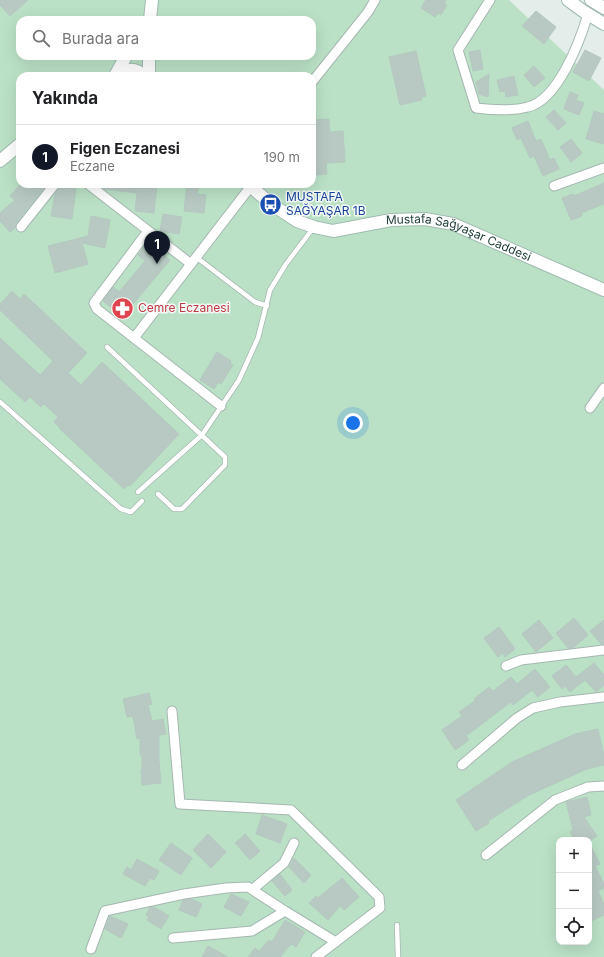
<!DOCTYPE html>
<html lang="tr">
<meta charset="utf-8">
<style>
:root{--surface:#fff;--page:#f2f2f2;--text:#202124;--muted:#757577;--line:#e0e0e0;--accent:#111827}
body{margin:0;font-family:Inter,sans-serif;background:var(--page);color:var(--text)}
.controls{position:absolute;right:12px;bottom:12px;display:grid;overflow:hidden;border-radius:8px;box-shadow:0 4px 16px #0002}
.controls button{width:36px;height:36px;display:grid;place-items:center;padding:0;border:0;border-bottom:1px solid var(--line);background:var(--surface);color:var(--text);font:20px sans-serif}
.you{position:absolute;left:353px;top:423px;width:14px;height:14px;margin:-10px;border:3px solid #fff;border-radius:50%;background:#1a73e8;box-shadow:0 0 0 6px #1a73e833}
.badge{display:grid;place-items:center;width:26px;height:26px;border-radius:50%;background:var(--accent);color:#fff;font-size:13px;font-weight:700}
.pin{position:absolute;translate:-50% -33px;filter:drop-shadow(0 1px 2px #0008)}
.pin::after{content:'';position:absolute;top:21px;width:14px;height:12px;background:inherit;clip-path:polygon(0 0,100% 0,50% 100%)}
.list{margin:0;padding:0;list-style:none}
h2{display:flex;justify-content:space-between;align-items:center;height:52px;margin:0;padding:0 16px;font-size:17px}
h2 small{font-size:13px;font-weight:400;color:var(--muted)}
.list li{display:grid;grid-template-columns:26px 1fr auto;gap:12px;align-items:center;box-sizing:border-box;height:64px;padding:0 16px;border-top:1px solid var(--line)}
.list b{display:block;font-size:15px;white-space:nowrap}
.list p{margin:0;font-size:13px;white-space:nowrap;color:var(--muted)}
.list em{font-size:13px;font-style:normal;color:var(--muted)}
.icon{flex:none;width:22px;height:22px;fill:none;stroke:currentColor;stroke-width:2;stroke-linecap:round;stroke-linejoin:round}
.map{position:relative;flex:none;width:604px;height:957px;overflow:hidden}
.search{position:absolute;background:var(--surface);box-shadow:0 4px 16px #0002;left:16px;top:16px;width:300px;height:44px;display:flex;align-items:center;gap:10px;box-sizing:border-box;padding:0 14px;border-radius:12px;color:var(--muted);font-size:15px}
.panel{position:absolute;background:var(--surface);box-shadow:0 4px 16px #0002;left:16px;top:72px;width:300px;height:116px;border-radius:12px}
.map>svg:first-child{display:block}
.green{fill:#bae1c6;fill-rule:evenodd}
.building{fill:#b8c9c3;stroke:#b5c8c1}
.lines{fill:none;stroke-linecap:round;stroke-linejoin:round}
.lane-casing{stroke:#a5b7b2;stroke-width:6}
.street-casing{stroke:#a5b7b2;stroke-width:11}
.secondary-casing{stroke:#a0bbb2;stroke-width:14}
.lane{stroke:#fff;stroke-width:4.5}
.street{stroke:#fff;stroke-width:9}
.secondary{stroke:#fff;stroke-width:12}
.labels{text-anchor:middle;stroke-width:3;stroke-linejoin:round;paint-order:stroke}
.transit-label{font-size:12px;fill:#164399;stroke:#f4faf7;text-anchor:start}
.street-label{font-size:12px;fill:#21413a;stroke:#f4faf7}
.health-label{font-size:12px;fill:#be3a42;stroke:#f4faf7;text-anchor:start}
</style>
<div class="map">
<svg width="604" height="957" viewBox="0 0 604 957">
<rect width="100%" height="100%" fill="#e3eeea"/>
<path class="green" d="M0 0H509L604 90V957H0ZM20 20H312V56H20ZM20 76H312V184H20ZM559 840H589V942H559Z"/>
<g class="building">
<path d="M0 0H28L10 16 0 5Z"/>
<path d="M426 0H446L444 3 447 5 441 15 438 13 435 17 421 8Z"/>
<path d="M536 11 556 27 544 44 522 26Z"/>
<path d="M480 50 483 69 473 71 469 52Z"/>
<path d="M585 50 601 58 589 81 573 72Z"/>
<path d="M416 51 426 96 421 97 422 100 400 105 389 57Z"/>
<path d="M534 66 545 78 534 87 524 75Z"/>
<path d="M489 74 488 97 479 94 476 82Z"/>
<path d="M514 76 518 95 506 97 505 91 500 92 497 80Z"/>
<path d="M570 92 578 95 576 100 584 103 579 115 564 109Z"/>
<path d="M554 110 566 123 558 130 546 117Z"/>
<path d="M594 111 604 114V144L586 139Z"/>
<path d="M329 119 330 132 343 131 345 162 326 163 327 174 316 175 312 120Z"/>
<path d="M528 121 536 141 541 139 550 160 554 158 559 169 543 176 534 156 530 158 521 138 517 140 512 128Z"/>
<path d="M571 139 582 153 571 162 560 147Z"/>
<path d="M604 183V204L581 213 582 216 571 220 562 198 573 194 574 196Z"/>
<path d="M21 184H47L16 223 15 228 10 232 0 221V213L15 200 10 196Z"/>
<path d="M104 184H157L154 213 135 211 137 193 104 189Z"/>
<path d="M187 184H199L197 194 206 195 204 213 184 211Z"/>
<path d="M61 186 76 188 72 219 51 216 55 194Z"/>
<path d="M163 214 182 217 179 234 160 231Z"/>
<path d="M91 216 110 220 105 248 82 243 88 264 55 273 48 246 88 236Z"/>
<path d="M148 242 170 260 122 317 103 301 113 287 119 292 145 261 138 255Z"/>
<path d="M12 291 20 299 24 294 87 353 68 373 81 385 102 362 179 434 130 486 128 485 124 489 59 428H60L54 422 58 417 44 404 41 407 30 397 25 402 0 379V338L40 375 53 361 0 310V304Z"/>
<path d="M217 352 231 361 230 363 233 365 221 384 218 382 214 389 200 380Z"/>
<path d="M574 618 588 635 573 648H568L556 633Z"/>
<path d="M539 620 553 638 536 652 522 634Z"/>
<path d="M604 620V644H601L590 631Z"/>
<path d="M499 627 515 649 505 657 503 653 498 657 484 638Z"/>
<path d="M594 663 604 675V685L596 692 585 680 570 692 565 686 562 689 552 676 566 665 576 677Z"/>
<path d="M535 669 550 687 538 697 532 690 513 705 511 702 466 736 469 740 455 750 442 730 462 716 459 712 476 700 474 699 489 687 493 691 511 677 517 684Z"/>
<path d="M149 693 152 704 148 705 152 721 163 719 166 734 159 735V761L161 783 142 785 141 770H142V755H140V738L137 739 133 716 127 717 123 699Z"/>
<path d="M598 729 604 756V765L587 769 529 795 488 821 489 823 476 831 456 800 512 762 575 734Z"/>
<path d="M587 797 591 815 584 817 597 836 591 840H575L570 832 573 830 566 802Z"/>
<path d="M262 815 287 824 280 843 256 834Z"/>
<path d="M208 834 226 852 211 868 193 850Z"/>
<path d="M245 834 260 851 250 860 235 843Z"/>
<path d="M171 843 192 858 181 875 159 860Z"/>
<path d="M589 843 600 864 595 866 604 884V888L598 891 604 904V915L589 922Z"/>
<path d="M294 858 311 875 304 883 289 867Z"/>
<path d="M137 859 159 871 154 880 150 878 145 886 123 874 127 867 131 870Z"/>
<path d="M280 874 292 890 285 896 272 881Z"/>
<path d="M342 878 359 897 344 910 340 906 328 920 309 903 316 896 318 898Z"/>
<path d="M231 894 249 902 241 916 224 907Z"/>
<path d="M191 899 202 904 196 917 179 910 183 900Z"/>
<path d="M150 907H154L169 916 161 929 147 920 149 916 146 915Z"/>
<path d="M110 916 128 924 121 938 105 929Z"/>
<path d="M285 920 305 932 296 947 291 944 280 957H248L255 948 259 951 269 940 272 942Z"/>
<path d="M208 946 228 957H202Z"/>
</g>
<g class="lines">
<defs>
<g id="lane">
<path d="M196 257 255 302 267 306"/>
<path d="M107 347 225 457V465L182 509H174L158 494"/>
<path d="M0 402 121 509 131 512 142 501"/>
<path d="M138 492 202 435 239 380 258 338 270 290 286 264 314 227"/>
<path d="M397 925 398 957"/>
</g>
<g id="street">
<path d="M490 0 458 50 476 108C492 110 513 111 528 107 558 100 580 41 588 14"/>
<path d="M312 82 368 12 375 0"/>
<path d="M88 184 191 264"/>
<path d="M554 186 604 168"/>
<path d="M21 227 55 184"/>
<path d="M134 338 97 309 94 303 148 231"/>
<path d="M221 406 134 338 251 186"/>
<path d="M590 408 604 388"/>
<path d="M506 666 521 660 604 650"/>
<path d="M172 711 180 804 291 810 379 897 380 908 316 957"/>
<path d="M462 765 517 718 533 708 560 702 604 697"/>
<path d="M486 855 555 800 588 787 604 786"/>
<path d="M253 889 284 863 294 843"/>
<path d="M173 938 252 931 285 911"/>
<path d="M91 949 105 911 184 894 226 888 248 887 285 911 336 942"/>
</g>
<g id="secondary">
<path d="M568 0 583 11 604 24"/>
<path d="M591 0 604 8"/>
<path d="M150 20 152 0"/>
<path d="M115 76C125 69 135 67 144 76"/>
<path d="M115 76 126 56"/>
<path d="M149 76V56"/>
<path d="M0 161 20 144"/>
<path id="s1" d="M248 184 271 204 297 221 314 227 333 231 391 220 425 219 453 224 604 290"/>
</g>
</defs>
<use href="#lane" class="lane-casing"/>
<use href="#street" class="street-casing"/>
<use href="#secondary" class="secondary-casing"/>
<use href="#lane" class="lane"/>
<use href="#street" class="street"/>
<use href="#secondary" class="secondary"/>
</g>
<defs>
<symbol id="bus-disc" viewBox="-11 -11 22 22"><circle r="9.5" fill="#1a4fb4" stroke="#f4faf7"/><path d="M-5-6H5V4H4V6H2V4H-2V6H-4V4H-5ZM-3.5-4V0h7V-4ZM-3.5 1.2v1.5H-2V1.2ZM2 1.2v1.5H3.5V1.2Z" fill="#fff"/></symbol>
<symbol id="pharmacy-disc" viewBox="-11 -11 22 22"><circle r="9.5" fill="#e0444e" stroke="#f4faf7"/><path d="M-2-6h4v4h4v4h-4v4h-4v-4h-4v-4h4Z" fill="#fff"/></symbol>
</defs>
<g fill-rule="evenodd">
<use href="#bus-disc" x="258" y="192" width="25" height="25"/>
<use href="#pharmacy-disc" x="110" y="296" width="25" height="25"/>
</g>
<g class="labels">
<g class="transit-label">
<text x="286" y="201">MUSTAFA<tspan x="286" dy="14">SAĞYAŞAR 1B</tspan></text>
</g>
<g class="street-label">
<text dy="4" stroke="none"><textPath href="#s1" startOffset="229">Mustafa Sağyaşar Caddesi</textPath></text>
</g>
<g class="health-label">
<text x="138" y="312">Cemre Eczanesi</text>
</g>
</g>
</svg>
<div class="controls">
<button>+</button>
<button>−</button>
<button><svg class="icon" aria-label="locate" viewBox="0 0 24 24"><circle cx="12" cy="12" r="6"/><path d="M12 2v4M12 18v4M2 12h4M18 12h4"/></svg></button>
</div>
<div class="you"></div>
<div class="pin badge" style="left:157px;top:264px">1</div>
<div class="search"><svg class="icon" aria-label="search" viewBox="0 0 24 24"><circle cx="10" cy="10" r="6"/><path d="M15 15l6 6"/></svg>Burada ara</div>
<section class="panel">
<h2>Yakında<small></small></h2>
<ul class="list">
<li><span class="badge">1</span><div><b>Figen Eczanesi</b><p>Eczane</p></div><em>190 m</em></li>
</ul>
</section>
</div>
